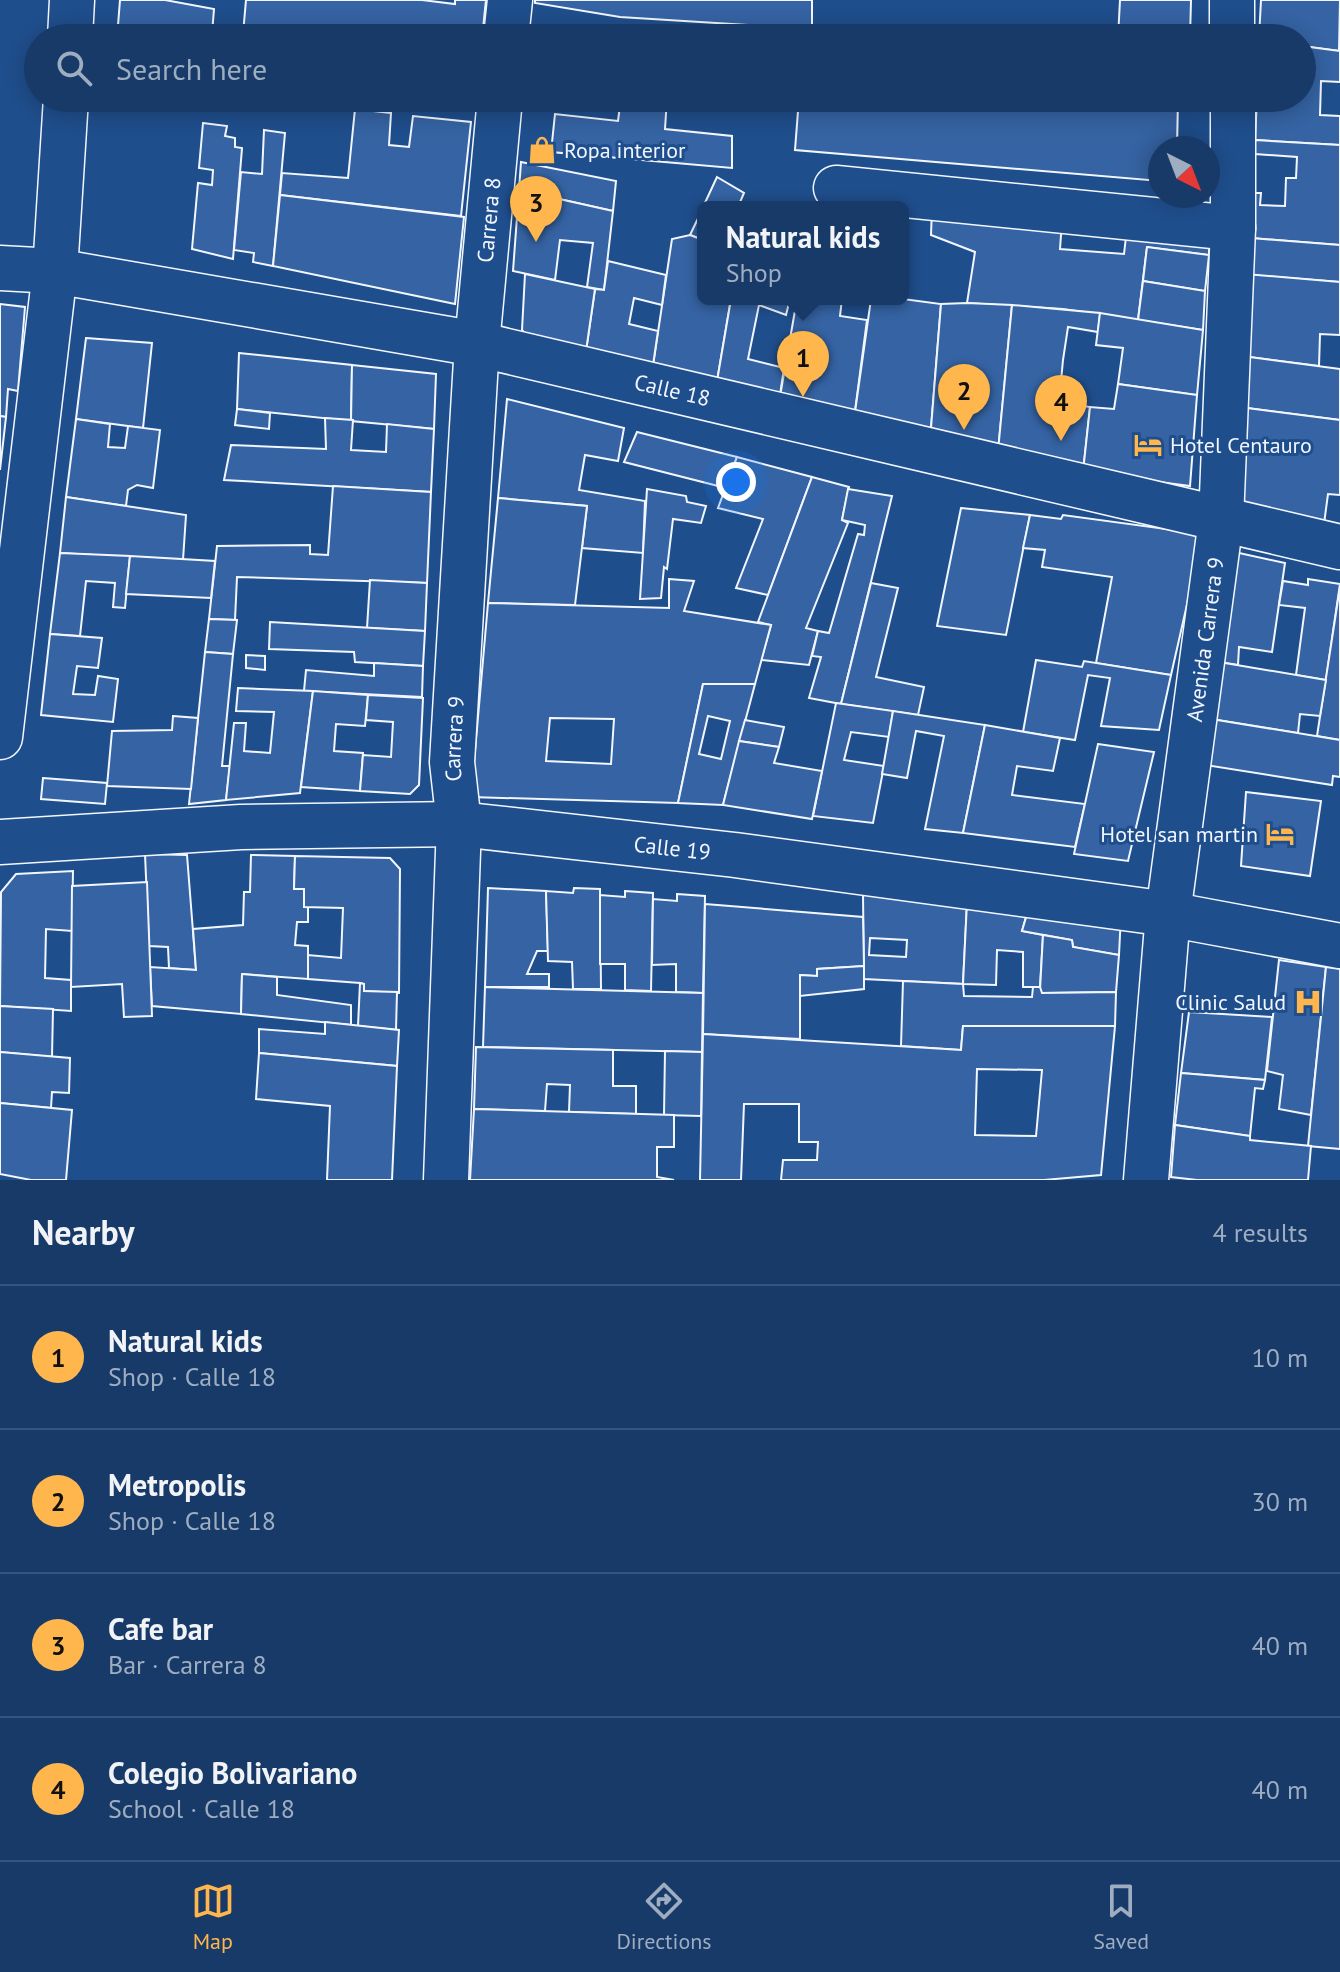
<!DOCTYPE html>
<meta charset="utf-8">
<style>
:root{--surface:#173a69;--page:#20416f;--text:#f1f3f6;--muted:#9eadc0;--line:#36547d;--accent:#ffb74d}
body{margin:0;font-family:"PT Sans",sans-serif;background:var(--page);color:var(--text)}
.compass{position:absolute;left:1148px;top:136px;width:72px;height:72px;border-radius:50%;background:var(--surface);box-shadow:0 4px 20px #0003;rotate:138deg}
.you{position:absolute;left:736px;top:482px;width:28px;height:28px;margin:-20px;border:6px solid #fff;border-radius:50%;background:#1a73e8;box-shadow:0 0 0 12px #1a73e833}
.badge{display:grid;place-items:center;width:52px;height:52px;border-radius:50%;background:var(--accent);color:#111;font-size:26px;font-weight:700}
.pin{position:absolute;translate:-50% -66px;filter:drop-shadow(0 2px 4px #0008)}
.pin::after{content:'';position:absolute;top:42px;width:28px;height:24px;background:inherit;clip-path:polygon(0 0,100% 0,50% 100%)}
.popup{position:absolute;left:697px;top:201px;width:212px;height:104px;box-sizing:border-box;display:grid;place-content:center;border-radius:12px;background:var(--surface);filter:drop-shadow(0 2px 6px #0005);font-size:26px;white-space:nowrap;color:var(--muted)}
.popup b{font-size:30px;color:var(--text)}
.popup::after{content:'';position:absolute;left:50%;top:100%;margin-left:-16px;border:16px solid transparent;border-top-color:var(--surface)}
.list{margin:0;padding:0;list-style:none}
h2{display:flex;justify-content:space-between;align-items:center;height:104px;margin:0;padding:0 32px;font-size:34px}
h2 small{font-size:26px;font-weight:400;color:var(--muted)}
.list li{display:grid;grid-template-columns:52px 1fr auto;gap:24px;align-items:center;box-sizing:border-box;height:144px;padding:0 32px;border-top:2px solid var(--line)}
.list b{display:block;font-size:30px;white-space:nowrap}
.list p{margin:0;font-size:26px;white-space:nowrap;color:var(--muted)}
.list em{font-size:26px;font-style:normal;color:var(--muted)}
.icon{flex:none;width:44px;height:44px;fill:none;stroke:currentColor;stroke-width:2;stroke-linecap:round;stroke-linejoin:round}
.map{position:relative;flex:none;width:1340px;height:1180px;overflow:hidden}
.search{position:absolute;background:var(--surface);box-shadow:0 4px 20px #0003;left:24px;right:24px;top:24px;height:88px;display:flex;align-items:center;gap:20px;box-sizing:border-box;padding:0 28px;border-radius:44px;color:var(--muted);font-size:30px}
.sheet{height:680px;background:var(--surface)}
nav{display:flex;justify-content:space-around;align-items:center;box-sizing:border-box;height:112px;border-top:2px solid var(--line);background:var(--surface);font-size:22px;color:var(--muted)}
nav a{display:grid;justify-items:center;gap:4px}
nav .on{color:var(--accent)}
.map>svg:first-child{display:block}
.building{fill:#3563a3;stroke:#f2f6ff;stroke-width:2;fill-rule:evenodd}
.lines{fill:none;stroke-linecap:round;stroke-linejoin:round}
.street-casing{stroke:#f2f6ff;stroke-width:47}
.secondary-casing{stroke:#f2f6ff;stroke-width:47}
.street{stroke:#1f4e8c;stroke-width:44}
.secondary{stroke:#1f4e8c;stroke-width:44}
.labels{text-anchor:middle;stroke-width:6;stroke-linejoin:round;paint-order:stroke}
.poi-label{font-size:22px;fill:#f2f6ff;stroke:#1f4e8c;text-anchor:start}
.street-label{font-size:22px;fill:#f2f6ff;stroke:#1f4e8c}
</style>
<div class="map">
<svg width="1340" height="1180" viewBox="0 0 1340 1180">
<rect width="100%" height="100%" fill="#1f4e8c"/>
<g class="building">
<path d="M120 0H165L214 9 212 34 234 38H117Z"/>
<path d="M246 0H422L455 4V0H486L482 38H275L243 34Z"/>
<path d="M535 0H812V29L620 17 535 3Z"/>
<path d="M1120 0H1191L1190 38H1118Z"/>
<path d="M1261 0H1340L1339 51 1302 46V38H1259Z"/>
<path d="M1302 46 1340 51V82L1321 81 1320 115 1340 116V145L1255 140 1257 98H1302Z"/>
<path d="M621 98H667L665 129 732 136V168L551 152 555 114 618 121Z"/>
<path d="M799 98H1178L1177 148H1160V181L795 150Z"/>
<path d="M355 109 391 113 389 145 409 147 413 116 471 122 461 216 280 195 282 173 348 178Z"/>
<path d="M203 123 227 126 225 136 235 138V147L242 148 233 259 192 249 198 183 212 185 213 170 199 168Z"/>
<path d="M264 130 285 133 273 266 253 262 254 253 234 250 241 172 262 174Z"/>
<path d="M1255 140 1340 145V245L1251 238 1253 193H1261L1260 205 1285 206 1286 178H1296L1297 157 1255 154Z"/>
<path d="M521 162 616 181 613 211 519 190Z"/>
<path d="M717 177 744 193 738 207H703Z"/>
<path d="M519 190 613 211 604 290 587 287 593 243 560 240 555 280 513 271Z"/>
<path d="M280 195 464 217 455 304 273 266Z"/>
<path d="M703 208V240L690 235Z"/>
<path d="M932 208 1062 221 1060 249 1124 254 1127 228 1209 238V255L1147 247 1138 320 1063 309 967 303 975 252 931 235Z"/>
<path d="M690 235 703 240V299H731L716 387 652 372 672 239Z"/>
<path d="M1251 238 1340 245V282L1250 275Z"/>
<path d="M1147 247 1209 255 1205 291 1143 281Z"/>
<path d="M608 261 666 275 662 305 634 298 629 324 658 331 652 372 585 358 595 289 604 290Z"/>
<path d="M525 274 595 289 585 358 535 346 522 330Z"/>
<path d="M1245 274 1340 282V335L1320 334 1319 366 1242 356Z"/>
<path d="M1143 281 1205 291 1203 330 1138 320Z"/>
<path d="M731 299H790L786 315 759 305 748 359 784 368 779 402 716 387Z"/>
<path d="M797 299H842L840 316 867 320 854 419 779 402Z"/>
<path d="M871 299H903L941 304 931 428 854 419Z"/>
<path d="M967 303 1012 305 998 451 931 428 941 304Z"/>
<path d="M0 304 25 307 18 391 8 389 6 417 0 416Z"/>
<path d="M1012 305 1100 313 1098 332 1068 327 1063 360 1059 402 1090 407 1083 472 998 451Z"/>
<path d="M1100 313 1203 330 1197 395 1118 384 1123 348 1096 345Z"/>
<path d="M86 338 152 343 143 428 76 419Z"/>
<path d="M239 353 352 365 351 421 237 409Z"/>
<path d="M1242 356 1340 369V420L1247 408Z"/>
<path d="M352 365 436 374 434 429 351 421Z"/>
<path d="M1118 384 1197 395 1190 486 1083 472 1090 407 1114 409Z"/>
<path d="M507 399 624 428 618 461 585 455 579 490 645 501 643 553 582 548 587 506 498 498Z"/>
<path d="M1247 408 1340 420V495L1328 494 1324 524 1241 511Z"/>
<path d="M237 409 270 413 269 429 235 425Z"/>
<path d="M0 416 6 417 0 470Z"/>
<path d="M325 418 353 420 351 450 386 452 387 424 434 429 431 492 224 480 231 445 326 449Z"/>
<path d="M76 419 110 424 108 447 125 448 128 426 160 430 153 488 137 485 128 490 126 506 66 497Z"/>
<path d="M637 432 737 457 726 488 624 462Z"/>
<path d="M737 457 812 477 768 595 736 588 763 519 718 508Z"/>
<path d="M812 477 849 487 842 520 848 523 806 628 818 631 809 665 761 660 771 625 758 622Z"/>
<path d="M333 486 431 492 427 583 237 577 235 620 209 619 217 546 310 545V554L328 555Z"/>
<path d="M647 489 686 496 687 502 706 506 701 523 673 519 667 569 664 567 661 598 640 599Z"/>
<path d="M848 489 892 496 841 704 809 698 821 657 812 656 818 631 829 633 858 534 864 535 865 525 842 520Z"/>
<path d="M66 497 186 515 183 560 60 553Z"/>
<path d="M498 498 587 506 575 605 488 603Z"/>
<path d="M961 508 1030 515 1006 635 937 626Z"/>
<path d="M1030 515 1061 519 1063 515 1203 534 1171 675 1096 663 1112 577 1042 567 1045 550 1023 548Z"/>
<path d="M1230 551 1285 563 1272 652 1239 647 1238 665 1213 661Z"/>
<path d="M60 553 130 556 125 608 113 607 115 583 86 581 80 636 50 634Z"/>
<path d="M130 556 215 561 211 598 126 594Z"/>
<path d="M669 579 694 581 684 611 771 625 755 684H703L678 803 471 797 488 603 669 608ZM550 718 614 719 611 764 546 761Z"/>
<path d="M1308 579 1340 584 1326 680 1296 675 1305 608 1279 605 1283 581 1308 585Z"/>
<path d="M370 580 427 583 425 631 367 628Z"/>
<path d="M871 583 898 588 876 677 924 687 918 715 841 704Z"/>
<path d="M1340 587V740L1317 736Z"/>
<path d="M209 619 237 620 233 654 205 652Z"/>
<path d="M270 622 425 631 423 666 355 662 354 652 269 649Z"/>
<path d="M50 634 102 638 98 668 77 666 73 694 95 695 98 676 118 679 113 722 41 715Z"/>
<path d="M205 652 233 654 222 766H230L226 800 189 804Z"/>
<path d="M246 655 265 656V670L246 668Z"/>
<path d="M1036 660 1082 667 1084 661 1171 675 1159 730 1101 726 1110 678 1088 675 1075 740 1023 732Z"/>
<path d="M1213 661 1326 680 1320 716 1300 714 1298 733 1205 718Z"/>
<path d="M374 663 423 666 422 697 304 691 306 670 374 676Z"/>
<path d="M703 684H755L723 805 678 803ZM708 716 730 721 721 759 699 754Z"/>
<path d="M238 688 313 691 300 793 226 800 234 723H246L244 751 270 753 274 712 236 711Z"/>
<path d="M313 691 368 695 365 726 336 724 334 751 363 753 360 791 301 787Z"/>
<path d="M368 695 423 698 419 785 410 794 360 791 363 755 391 757 393 722 366 720Z"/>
<path d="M836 703 893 711 889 737 851 732 844 760 884 766 873 823 813 816Z"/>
<path d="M893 711 985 725 963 833 925 829 944 736 916 731 907 778 882 774Z"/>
<path d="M173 716 198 718 191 789 107 786 112 731 172 730Z"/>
<path d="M1205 718 1340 740V777L1333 776 1332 785 1199 764Z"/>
<path d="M745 720 784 727 779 747 739 741Z"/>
<path d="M985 725 1060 738 1053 771 1017 766 1012 795 1085 804 1075 847 963 833Z"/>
<path d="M739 741 779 747 774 763 822 771 812 819 723 805Z"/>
<path d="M1098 744 1154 752 1128 861 1074 854Z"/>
<path d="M43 778 107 783 105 804 41 799Z"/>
<path d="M1246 792 1321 801 1310 876 1241 866Z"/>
<path d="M145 854 187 855 196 970 169 968 168 947 149 946Z"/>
<path d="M251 855 295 856 294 889H304V907H308V922H297L295 945 308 946V979L242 974 241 1014 152 1006 150 967 196 970 193 929 243 925 244 892H250Z"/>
<path d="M295 856 390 858 400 869 399 993 364 991V984L360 983 308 979V955L341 958 343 908 304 907V889H294Z"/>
<path d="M73 871 72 931 46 929 45 978 71 980V1011L0 1006 1 892 16 874Z"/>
<path d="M147 882 152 1016 124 1017 122 984 71 987 72 886Z"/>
<path d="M488 888 546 891 548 951H537L527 974H549V987H485Z"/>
<path d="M574 888 600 889 601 989H573L572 962 548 961 546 891 573 893Z"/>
<path d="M625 891 653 893 651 991 625 990V964H600V895L625 897Z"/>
<path d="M677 894 705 896 703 993 676 992V964L652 965 653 899 677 901Z"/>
<path d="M863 894 967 902 963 984 864 979ZM870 938 907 940 906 957 869 955Z"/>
<path d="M967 902 1029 907 1022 931 1043 935 1040 987H1023V952L997 950 996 985 963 984Z"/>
<path d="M705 904 863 917 864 966 817 969V976L800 975V1039L703 1034Z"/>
<path d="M1029 907 1121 914 1119 955 1073 947 1072 940 1022 931Z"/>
<path d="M1043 935 1072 940 1073 947 1119 955 1116 992 1042 993 1040 990Z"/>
<path d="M1279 960 1326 967 1311 1115 1279 1109 1283 1075 1267 1071Z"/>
<path d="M864 966V989L800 996V975L817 976V969Z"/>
<path d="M1326 967 1340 969V1149L1308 1146Z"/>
<path d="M242 974 277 977V995L351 1005V1025L241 1014Z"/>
<path d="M903 981 963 984 964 996 1032 997 1033 987H1040L1042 993 1116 992 1115 1026H963L961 1050 901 1046Z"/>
<path d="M360 983 364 984V991L397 992 396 1030 358 1026Z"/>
<path d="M485 987 703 993 702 1052 483 1047Z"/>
<path d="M0 1006 53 1009 52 1057 0 1052Z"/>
<path d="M1189 1012 1272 1017 1265 1080 1181 1073Z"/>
<path d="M325 1022 399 1030 397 1066 259 1053V1029L325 1034Z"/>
<path d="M963 1026H1115L1101 1175 1044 1180H781L783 1160H817L818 1142H799V1104H744L741 1180H700L703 1034 961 1050ZM977 1069 1042 1070 1036 1136 975 1135Z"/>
<path d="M476 1047 613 1050V1086H636V1114L569 1112 570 1085 547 1084 545 1111 474 1109Z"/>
<path d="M665 1051 702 1052 701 1116 664 1115Z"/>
<path d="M0 1052 70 1058 69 1093 52 1092 51 1108 0 1103Z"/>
<path d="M259 1053 397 1066 392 1180H327L330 1106 256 1099Z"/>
<path d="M1181 1073 1265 1080 1263 1089 1255 1088 1250 1136 1175 1125Z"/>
<path d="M0 1103 72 1110 66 1180H31L0 1174Z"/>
<path d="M474 1109 674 1115V1147H657V1177L674 1180H470Z"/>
<path d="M1175 1125 1250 1136V1140L1311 1146 1308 1180H1197L1171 1177Z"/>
</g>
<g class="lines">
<defs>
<g id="street">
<path d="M70 38 72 0"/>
<path d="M506 38 510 0"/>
<path d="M836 188 1233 228"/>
<path id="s1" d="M0 268 55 271 477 344 1340 547"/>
<path d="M0 737 55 271 66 98"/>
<path id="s2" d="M0 842 241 827 459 824 735 855 1168 914 1340 946"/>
<path id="s3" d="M446 1180 459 824 452 762 477 344 500 98"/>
</g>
<g id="secondary">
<path d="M1232 0V38"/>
<path id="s4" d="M1146 1180 1168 914 1221 520 1233 228V98"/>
</g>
</defs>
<use href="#street" class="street-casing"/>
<use href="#secondary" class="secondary-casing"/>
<use href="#street" class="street"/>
<use href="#secondary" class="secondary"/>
</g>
<defs>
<symbol id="shop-bare" viewBox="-9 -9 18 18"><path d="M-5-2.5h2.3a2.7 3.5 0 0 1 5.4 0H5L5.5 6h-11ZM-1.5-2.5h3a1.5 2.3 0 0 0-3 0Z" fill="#ffb74d" stroke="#1f4e8c" stroke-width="2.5" paint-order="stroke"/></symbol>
<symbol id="hotel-bare" viewBox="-9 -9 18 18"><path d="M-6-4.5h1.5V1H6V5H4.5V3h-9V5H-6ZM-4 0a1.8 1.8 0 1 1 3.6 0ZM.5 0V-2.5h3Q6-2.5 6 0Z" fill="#ffb74d" stroke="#1f4e8c" stroke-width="2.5" paint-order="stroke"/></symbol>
<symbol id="hospital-bare" viewBox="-9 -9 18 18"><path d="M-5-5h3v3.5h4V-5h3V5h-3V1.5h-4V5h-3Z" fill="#ffb74d" stroke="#1f4e8c" stroke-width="2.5" paint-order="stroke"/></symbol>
</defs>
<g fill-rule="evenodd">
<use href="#shop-bare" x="522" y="130" width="40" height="40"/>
<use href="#hotel-bare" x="1128" y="425" width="40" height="40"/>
<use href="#hotel-bare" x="1260" y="814" width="40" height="40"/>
<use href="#hospital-bare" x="1288" y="982" width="40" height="40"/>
</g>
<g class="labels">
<g class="poi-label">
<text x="564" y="158">Ropa interior</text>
<text x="1170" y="453">Hotel Centauro</text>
<text x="1258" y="842" text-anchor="end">Hotel san martin</text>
<text x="1286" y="1010" text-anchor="end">Clinic Salud</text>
</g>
<g class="street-label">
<text dy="8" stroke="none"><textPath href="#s3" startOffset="962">Carrera 8</textPath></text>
<text dy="8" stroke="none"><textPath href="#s1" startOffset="684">Calle 18</textPath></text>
<text dy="8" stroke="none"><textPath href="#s4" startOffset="544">Avenida Carrera 9</textPath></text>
<text dy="8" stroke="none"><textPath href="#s3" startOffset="442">Carrera 9</textPath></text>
<text dy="8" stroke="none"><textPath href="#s2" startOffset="674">Calle 19</textPath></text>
</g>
</g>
</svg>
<svg class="compass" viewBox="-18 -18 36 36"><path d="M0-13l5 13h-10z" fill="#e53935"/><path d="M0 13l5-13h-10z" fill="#9eadc0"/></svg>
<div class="you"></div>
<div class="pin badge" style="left:803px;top:397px">1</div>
<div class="popup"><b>Natural kids</b>Shop</div>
<div class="pin badge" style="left:964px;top:430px">2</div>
<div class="pin badge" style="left:536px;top:242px">3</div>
<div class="pin badge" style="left:1061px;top:441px">4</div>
<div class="search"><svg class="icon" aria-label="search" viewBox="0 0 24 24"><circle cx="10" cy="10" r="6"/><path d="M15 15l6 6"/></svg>Search here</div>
</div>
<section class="sheet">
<h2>Nearby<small>4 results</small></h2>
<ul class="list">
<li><span class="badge">1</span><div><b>Natural kids</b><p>Shop · Calle 18</p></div><em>10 m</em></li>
<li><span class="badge">2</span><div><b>Metropolis</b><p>Shop · Calle 18</p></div><em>30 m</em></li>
<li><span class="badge">3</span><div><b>Cafe bar</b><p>Bar · Carrera 8</p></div><em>40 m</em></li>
<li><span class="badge">4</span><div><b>Colegio Bolivariano</b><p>School · Calle 18</p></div><em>40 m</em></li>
</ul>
</section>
<nav>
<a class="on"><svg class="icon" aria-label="map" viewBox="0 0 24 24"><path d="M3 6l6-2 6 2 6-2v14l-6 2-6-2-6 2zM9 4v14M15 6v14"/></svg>Map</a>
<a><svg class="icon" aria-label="directions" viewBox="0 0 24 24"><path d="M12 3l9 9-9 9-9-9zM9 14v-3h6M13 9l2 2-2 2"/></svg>Directions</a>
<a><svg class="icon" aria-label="saved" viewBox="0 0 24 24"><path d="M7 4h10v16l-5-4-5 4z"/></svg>Saved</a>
</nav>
